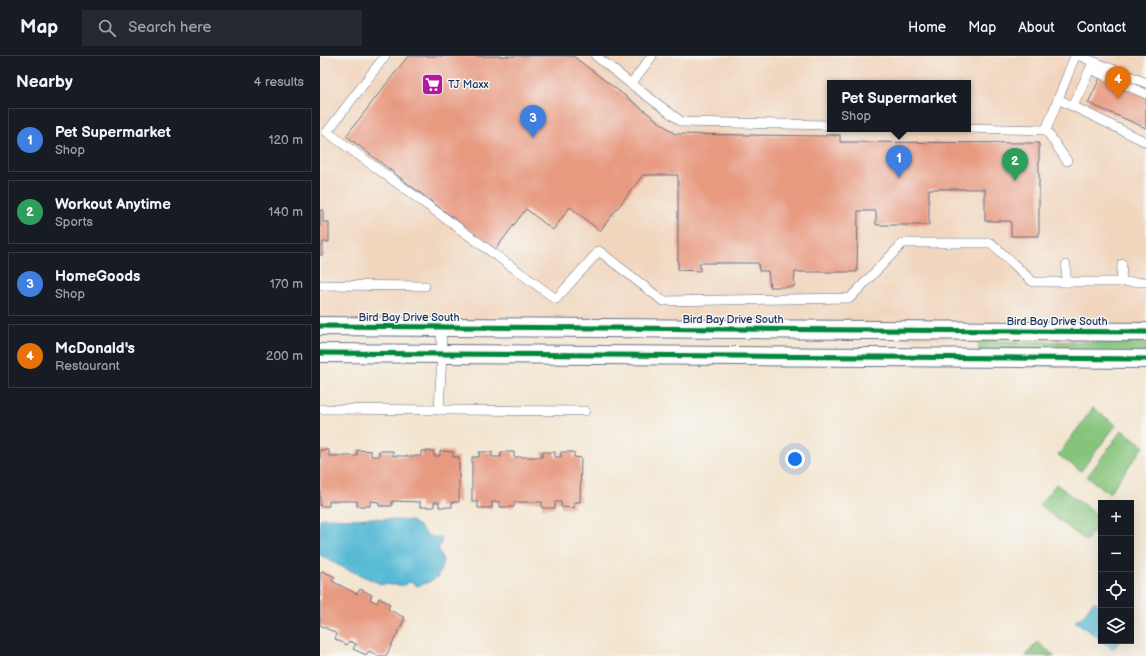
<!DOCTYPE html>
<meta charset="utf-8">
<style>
:root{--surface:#171b24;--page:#242831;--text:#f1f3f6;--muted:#9ea1a6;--line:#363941;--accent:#ea580c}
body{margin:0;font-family:"Balsamiq Sans",sans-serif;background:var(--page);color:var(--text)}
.controls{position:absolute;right:12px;bottom:12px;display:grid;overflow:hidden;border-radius:0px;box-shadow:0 4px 16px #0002}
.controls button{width:36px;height:36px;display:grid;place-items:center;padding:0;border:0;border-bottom:1px solid var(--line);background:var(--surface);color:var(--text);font:20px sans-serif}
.you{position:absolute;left:475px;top:403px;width:14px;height:14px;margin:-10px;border:3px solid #fff;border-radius:50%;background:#1a73e8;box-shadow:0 0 0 6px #1a73e833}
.badge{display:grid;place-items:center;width:26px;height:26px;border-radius:50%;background:var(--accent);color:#fff;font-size:13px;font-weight:700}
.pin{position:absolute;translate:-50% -33px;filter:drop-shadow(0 1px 2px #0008)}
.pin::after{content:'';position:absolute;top:21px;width:14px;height:12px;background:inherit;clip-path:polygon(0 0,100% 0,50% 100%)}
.popup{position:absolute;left:507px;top:24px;width:144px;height:52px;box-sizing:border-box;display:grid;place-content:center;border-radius:0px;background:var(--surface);filter:drop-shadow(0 1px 3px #0005);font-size:13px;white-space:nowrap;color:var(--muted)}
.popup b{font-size:15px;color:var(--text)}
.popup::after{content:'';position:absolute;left:50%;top:100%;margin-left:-8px;border:8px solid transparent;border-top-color:var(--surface)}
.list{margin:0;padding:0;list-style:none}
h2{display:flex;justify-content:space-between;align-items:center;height:52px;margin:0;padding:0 16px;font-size:17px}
h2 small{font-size:13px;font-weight:400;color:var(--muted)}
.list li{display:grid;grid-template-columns:26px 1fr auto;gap:12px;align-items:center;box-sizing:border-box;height:64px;margin:0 8px 8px;padding:0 8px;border:1px solid var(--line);border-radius:0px}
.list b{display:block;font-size:15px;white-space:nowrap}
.list p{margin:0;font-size:13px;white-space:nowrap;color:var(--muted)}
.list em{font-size:13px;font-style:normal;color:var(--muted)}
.icon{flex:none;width:22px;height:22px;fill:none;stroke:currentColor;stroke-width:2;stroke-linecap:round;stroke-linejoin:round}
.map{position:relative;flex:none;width:826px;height:600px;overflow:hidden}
header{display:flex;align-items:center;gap:24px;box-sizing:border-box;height:56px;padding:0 20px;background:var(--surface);border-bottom:1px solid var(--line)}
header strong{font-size:19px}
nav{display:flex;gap:22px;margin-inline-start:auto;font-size:14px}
.search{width:280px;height:36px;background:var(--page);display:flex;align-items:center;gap:10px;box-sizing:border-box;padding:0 14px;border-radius:0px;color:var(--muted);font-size:15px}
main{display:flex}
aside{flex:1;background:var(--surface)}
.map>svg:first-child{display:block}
.built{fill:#f1d5bd;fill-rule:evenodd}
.green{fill:#86c47c;stroke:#507a6d}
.water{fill:#57bad6;stroke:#39749a}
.building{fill:#e89a81}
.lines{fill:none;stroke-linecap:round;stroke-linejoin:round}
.service-casing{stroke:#676f86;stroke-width:10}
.minor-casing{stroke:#676f86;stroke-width:20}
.service{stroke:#fff;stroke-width:9}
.minor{stroke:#fff;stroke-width:18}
.cycleway-casing{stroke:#f6f6f2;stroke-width:8}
.cycleway{stroke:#00873e;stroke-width:5}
.labels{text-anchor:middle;stroke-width:3;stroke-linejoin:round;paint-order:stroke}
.poi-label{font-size:11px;fill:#1b2f5e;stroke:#f6f6f2;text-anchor:start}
.street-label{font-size:11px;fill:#1b2f5e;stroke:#f6f6f2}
</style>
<header>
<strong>Map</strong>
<div class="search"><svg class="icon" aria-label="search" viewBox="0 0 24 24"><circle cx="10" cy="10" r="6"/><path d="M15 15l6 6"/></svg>Search here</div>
<nav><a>Home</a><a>Map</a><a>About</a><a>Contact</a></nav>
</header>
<main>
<aside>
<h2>Nearby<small>4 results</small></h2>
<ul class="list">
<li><span class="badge" style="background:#3f7fe0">1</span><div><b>Pet Supermarket</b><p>Shop</p></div><em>120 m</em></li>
<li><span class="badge" style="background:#2e9e5b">2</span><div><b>Workout Anytime</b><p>Sports</p></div><em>140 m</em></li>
<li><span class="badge" style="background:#3f7fe0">3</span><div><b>HomeGoods</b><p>Shop</p></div><em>170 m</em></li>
<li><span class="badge" style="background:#e8710a">4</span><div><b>McDonald's</b><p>Restaurant</p></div><em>200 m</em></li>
</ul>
</aside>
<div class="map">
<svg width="826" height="600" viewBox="0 0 826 600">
<rect width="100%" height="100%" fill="#f6f6f2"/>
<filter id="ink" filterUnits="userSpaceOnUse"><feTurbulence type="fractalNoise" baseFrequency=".025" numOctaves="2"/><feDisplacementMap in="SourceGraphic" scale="8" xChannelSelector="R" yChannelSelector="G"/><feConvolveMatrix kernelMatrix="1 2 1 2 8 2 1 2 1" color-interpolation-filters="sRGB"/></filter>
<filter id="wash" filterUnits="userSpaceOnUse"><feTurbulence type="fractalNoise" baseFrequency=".012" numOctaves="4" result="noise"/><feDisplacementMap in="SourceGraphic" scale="16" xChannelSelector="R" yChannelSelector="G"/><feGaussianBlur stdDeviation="0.9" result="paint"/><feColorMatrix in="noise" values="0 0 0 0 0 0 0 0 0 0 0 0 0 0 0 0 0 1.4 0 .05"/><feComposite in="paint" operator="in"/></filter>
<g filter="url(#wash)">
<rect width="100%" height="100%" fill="#f3e6d1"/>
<path class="built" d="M0 0H826V287L0 274ZM510 27H648V73H510Z"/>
<g class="green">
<path d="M659 285 826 287V309H658Z"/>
<path d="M773 352 796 369 761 415 738 399Z"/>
<path d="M802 374 824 390 789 437 767 421Z"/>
<path d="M736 428 781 462V465L766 485 719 449Z"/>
<path d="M717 586 735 600H706Z"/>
</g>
<g class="water">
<path d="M3 462 36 463 50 462 91 465 99 470 106 478 112 481H122L121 487 118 494 123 504 121 513 117 521 109 526 97 530 93 527 89 526 84 529H73L61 528 20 510 0 499V463Z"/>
<path d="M774 545 781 551V584L755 565 758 562 761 563Z"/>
<path d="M782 585H800L793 593Z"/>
</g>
<g id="blocks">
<g class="building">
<path d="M88 0H253L355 78 506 80V79H520V86L719 87V180H691V165H665V133H609V169H556V155H538L537 216H475L474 231H450L448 215H439L438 207H380V215L358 214V119H323L280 175 250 151 233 174 206 153 175 194 26 80Z"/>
<path d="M781 20 826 40V72L768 47Z"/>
<path d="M0 154H3V166H9V186H3V199H0Z"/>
<path d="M0 394H9V400H37V394L51 395V400H59V395H73V400H101V395H114V400H120V395L133 396V401H139V446H132V451H119V446H114V451H100V446L72 445V450H59V446L50 445V450H37V445H9V450H0Z"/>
<path d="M159 396H172V401H181V396H194V401H222V396H235V401H241V396H254V401L261 402 260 446H254V452L241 451V446H235V452H222V446H194V451H180V446H172V452H158V446H152V401H159Z"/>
<path d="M2 515 15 521 12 525 37 538 40 533 52 539 50 543 57 547 59 542 70 548 68 553 85 562 66 600H59L49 595 46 599 33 593 36 588 29 585 27 589 15 583 17 578 0 569V518Z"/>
</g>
</g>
</g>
<g filter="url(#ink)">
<use href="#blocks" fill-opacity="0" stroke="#676f86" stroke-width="1"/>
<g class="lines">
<defs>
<g id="service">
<path d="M65 0 7 76 236 243 279 195 343 245 530 242 583 187H671L713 226H746"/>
<path d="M276 0 311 28 362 66 510 69"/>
<path d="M760 0 826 27"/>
<path d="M770 13 826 38"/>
<path d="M311 28 332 0"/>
<path d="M738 43 826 86"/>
<path d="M753 50 772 9"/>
<path d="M648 72 726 74 755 0"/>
<path d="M726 74 747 105"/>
<path d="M746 209V226H801L802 208"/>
<path d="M801 226H826"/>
<path d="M0 229 105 230"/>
<path d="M0 353 265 355"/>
<path d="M119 354 122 298 121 271"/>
</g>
<g id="minor">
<path d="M0 270 826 276"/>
<path d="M0 297 826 303"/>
</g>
</defs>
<use href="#service" class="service-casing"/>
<use href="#minor" class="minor-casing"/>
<use href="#service" class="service"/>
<use href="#minor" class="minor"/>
<defs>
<g id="cycleway">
<path d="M0 270 826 276"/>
<path d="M0 297 826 303"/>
</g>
</defs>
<use href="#cycleway" class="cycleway-casing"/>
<use href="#cycleway" class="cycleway"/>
</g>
</g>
<defs>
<symbol id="supermarket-square" viewBox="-11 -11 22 22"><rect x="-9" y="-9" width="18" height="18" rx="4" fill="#b5179e" stroke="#f6f6f2"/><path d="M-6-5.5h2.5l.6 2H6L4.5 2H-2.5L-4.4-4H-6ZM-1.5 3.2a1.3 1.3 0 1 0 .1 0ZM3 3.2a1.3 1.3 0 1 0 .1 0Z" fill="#fff"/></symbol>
</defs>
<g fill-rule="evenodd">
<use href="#supermarket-square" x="100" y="16" width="25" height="25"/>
</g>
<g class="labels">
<g class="poi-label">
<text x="128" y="32">TJ Maxx</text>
</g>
<g class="street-label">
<text x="89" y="265">Bird Bay Drive South</text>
<text x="413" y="267">Bird Bay Drive South</text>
<text x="737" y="269">Bird Bay Drive South</text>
</g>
</g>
</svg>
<div class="controls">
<button>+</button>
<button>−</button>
<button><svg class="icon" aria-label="locate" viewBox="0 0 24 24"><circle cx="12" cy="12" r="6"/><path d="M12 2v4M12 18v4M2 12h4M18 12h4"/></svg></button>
<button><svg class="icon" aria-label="layers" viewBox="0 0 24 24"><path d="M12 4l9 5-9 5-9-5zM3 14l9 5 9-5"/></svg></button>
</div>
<div class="you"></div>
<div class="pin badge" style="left:579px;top:122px;background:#3f7fe0">1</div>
<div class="popup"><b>Pet Supermarket</b>Shop</div>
<div class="pin badge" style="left:695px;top:125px;background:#2e9e5b">2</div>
<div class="pin badge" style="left:213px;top:82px;background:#3f7fe0">3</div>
<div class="pin badge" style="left:798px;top:43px;background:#e8710a">4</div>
</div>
</main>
